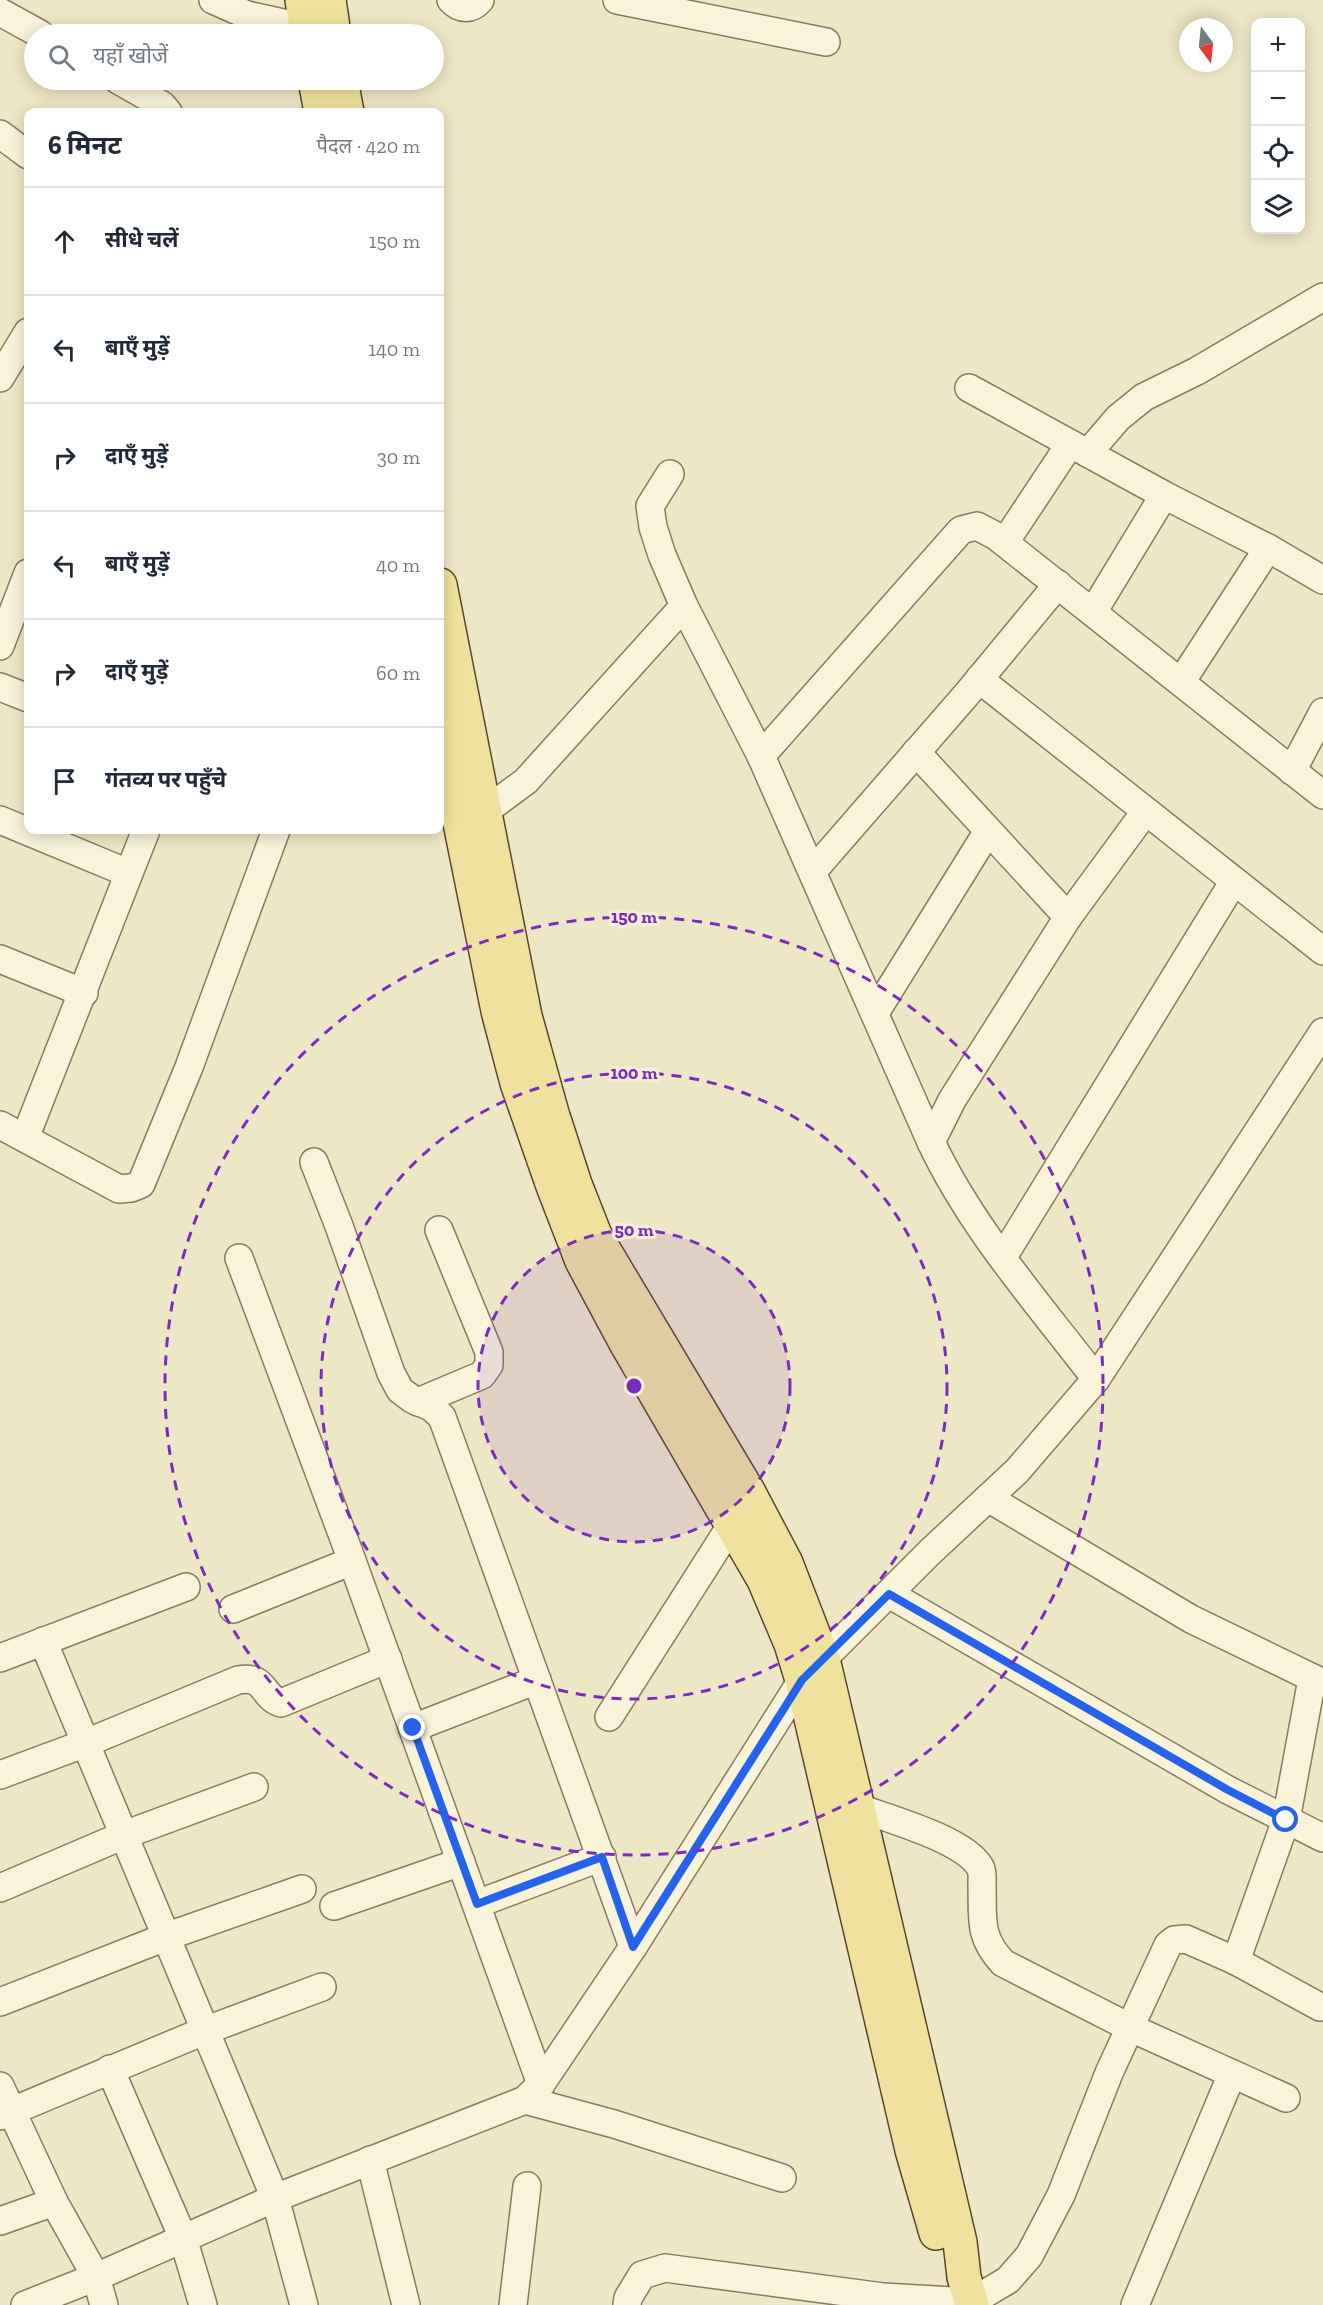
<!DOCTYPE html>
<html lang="hi">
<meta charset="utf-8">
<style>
:root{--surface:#fff;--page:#f2f2f3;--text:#1f2937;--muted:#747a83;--line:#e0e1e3}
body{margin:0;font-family:"Zilla Slab","Noto Sans Devanagari",serif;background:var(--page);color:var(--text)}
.controls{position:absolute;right:18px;top:18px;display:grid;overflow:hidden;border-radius:12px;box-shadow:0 3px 15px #0003}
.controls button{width:54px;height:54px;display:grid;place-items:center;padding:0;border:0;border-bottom:2px solid var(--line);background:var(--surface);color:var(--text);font:30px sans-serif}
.compass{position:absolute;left:1179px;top:18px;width:54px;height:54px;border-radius:50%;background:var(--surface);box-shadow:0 3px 15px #0003;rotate:165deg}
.stop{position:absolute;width:18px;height:18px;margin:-14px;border:4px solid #2563eb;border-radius:50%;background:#fff}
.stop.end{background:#2563eb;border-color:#fff;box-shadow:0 2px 6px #0008}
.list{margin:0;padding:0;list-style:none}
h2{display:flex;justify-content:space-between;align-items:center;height:78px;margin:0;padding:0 24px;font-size:26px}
h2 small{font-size:20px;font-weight:400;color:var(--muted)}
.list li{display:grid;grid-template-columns:39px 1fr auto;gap:18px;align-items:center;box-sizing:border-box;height:108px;padding:0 24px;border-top:2px solid var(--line)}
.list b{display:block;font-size:22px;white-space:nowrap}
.list em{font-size:20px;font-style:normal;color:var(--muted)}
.icon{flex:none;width:33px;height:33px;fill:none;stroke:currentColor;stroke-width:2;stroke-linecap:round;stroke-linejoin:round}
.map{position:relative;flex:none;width:1323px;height:2305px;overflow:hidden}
.search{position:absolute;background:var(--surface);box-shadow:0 3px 15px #0003;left:24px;top:24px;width:420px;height:66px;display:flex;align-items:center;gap:15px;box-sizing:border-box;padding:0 21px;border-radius:33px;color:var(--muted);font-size:22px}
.panel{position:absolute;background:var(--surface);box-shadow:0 3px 15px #0003;left:24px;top:108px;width:420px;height:726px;border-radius:12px}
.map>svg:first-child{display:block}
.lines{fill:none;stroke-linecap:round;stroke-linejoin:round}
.minor-casing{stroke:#897a5b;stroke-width:30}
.major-casing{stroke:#574730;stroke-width:36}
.minor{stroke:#f8f3d9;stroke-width:27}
.major{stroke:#f0e29e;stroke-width:33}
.route{stroke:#2563eb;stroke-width:8}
.ring{fill:none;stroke:#7b2cbf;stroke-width:3;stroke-dasharray:10 8}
.centre{fill:#7b2cbf;stroke:#f5f0d5;stroke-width:3}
.ring-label{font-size:18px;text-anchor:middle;font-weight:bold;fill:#7b2cbf;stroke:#f5f0d5;stroke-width:6;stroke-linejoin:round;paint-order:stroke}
</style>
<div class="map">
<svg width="1323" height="2305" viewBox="0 0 1323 2305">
<rect width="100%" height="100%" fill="#eee7c5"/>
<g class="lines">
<defs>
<g id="minor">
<path d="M213 0 247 15 306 28"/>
<path d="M451 0C460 10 472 10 480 0"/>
<path d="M617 0 826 42"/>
<path d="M0 12 40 34"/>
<path d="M118 80 162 105 168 112"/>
<path d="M0 134 28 155"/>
<path d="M0 378 28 332"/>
<path d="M969 388 1164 495 1268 548 1323 580"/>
<path d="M1088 453 1118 418 1144 397 1197 371 1323 297"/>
<path d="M670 474 650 506 653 527 662 555 684 606 761 756 931 1142C972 1229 1038 1303 1096 1379"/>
<path d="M1005 542 1070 444"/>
<path d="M1093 612 1164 495"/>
<path d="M0 646 28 573"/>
<path d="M979 679 1323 951"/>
<path d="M1181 682 1268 548"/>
<path d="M0 687 28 698"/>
<path d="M916 752 1068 917"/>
<path d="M761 756 961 530 977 526 996 536 1323 795"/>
<path d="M1292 771 1323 712"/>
<path d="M469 819 484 812 526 781 684 606"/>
<path d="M0 820 128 873"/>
<path d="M813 871 967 694 1058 584"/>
<path d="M0 959 84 993"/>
<path d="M875 1013 988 831"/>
<path d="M0 1125 119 1189 131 1188 141 1184 189 1067 276 830"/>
<path d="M25 1138 146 830"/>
<path d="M931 1142 952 1100 1068 917 1145 812"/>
<path d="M314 1162 339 1226 391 1373 400 1390 412 1399 431 1407 442 1417 633 1947"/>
<path d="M1003 1257 1234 881"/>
<path d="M239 1258 347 1547 541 2084"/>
<path d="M418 1402 482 1375 489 1365V1352L439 1230"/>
<path d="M988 1498 1191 1619 1323 1683"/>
<path d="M889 1594 1228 1790 1323 1838"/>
<path d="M233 1609 352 1561"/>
<path d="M43 1641 275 2198 304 2305"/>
<path d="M0 1658 186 1587"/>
<path d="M609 1717 732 1524"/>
<path d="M413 1728 537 1680"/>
<path d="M0 1775 86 1743 238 1680C267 1675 261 1697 281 1703L388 1659"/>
<path d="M857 1807C888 1819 964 1839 980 1867 983 1872 982 1879 982 1885 983 1919 978 1936 1003 1963L1131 2028 1286 2098"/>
<path d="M0 1888 124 1835 254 1787"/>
<path d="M477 1904 602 1857"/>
<path d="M334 1906 461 1862"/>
<path d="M1236 1961 1286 1820 1312 1679"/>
<path d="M0 2002 168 1936 302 1889"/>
<path d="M110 2069 183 2238 203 2305"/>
<path d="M0 2086 54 2202 96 2277 104 2305"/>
<path d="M525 2100 614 2124 782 2178"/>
<path d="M0 2116 204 2031 322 1987"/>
<path d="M370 2160 406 2305"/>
<path d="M0 2221 54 2202"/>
<path d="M25 2305 96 2277 275 2198 525 2100 541 2084 633 1947 802 1680 930 1552 1017 1471 1096 1379 1323 1032"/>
<path d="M513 2305 527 2186"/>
<path d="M627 2305 628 2298 642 2275 665 2268 883 2297 971 2302 1008 2280 1029 2256 1061 2195 1109 2073 1168 1945 1174 1940 1186 1939 1236 1961 1320 2007"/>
<path d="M1135 2305 1232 2074"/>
</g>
<g id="major">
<path d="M302 0 307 34"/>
<path d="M329 0 334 34"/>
<path d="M315 80 321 112"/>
<path d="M341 80 347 112"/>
<path d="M440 585 525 1016 552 1113 575 1184 595 1235 748 1491 786 1563 823 1659 960 2242 964 2277 972 2305"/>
<path d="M440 707 458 813 498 1011 517 1083 553 1186 582 1261 626 1343 764 1580 791 1644 802 1680 912 2150 936 2233"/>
</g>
</defs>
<use href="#minor" class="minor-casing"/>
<use href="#major" class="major-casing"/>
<use href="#minor" class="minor"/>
<use href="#major" class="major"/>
</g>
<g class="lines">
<path class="route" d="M413 1728 477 1904 602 1857 633 1947 802 1680 889 1594 1228 1790 1286 1820"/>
</g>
<circle cx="634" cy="1386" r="156" fill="#7b2cbf" fill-opacity=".12"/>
<g class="ring">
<circle cx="634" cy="1386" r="156"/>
<circle cx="634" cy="1386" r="313"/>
<circle cx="634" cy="1386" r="469"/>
</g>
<circle cx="634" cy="1386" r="9" class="centre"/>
<g class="ring-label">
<text x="634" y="923">150 m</text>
<text x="634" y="1079">100 m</text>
<text x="634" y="1236">50 m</text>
</g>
</svg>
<div class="controls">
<button>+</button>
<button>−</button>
<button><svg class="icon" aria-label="locate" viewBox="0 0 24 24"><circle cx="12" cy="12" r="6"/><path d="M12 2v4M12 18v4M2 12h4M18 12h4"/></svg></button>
<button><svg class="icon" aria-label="layers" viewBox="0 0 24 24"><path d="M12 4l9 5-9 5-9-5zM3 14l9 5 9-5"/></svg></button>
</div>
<svg class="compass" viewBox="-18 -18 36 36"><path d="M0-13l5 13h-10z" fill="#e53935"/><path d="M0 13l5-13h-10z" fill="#747a83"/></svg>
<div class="stop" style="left:1286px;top:1820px"></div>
<div class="stop end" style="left:413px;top:1728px"></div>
<div class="search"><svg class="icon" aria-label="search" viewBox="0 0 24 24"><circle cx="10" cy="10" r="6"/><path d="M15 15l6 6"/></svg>यहाँ खोजें</div>
<section class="panel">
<h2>6 मिनट<small>पैदल · 420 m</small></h2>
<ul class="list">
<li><svg class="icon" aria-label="ahead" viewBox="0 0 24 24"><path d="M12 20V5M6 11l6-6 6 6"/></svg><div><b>सीधे चलें</b></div><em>150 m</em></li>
<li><svg class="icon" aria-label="left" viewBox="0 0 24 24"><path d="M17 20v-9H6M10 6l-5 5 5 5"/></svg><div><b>बाएँ मुड़ें</b></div><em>140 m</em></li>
<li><svg class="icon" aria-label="right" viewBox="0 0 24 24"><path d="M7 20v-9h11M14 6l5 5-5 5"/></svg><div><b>दाएँ मुड़ें</b></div><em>30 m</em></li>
<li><svg class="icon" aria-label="left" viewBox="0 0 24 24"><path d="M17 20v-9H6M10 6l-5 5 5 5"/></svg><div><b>बाएँ मुड़ें</b></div><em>40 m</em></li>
<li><svg class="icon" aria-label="right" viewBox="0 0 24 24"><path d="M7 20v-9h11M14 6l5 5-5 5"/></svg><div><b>दाएँ मुड़ें</b></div><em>60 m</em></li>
<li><svg class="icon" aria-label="arrive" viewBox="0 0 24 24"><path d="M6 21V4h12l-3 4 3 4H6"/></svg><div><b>गंतव्य पर पहुँचे</b></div></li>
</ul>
</section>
</div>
